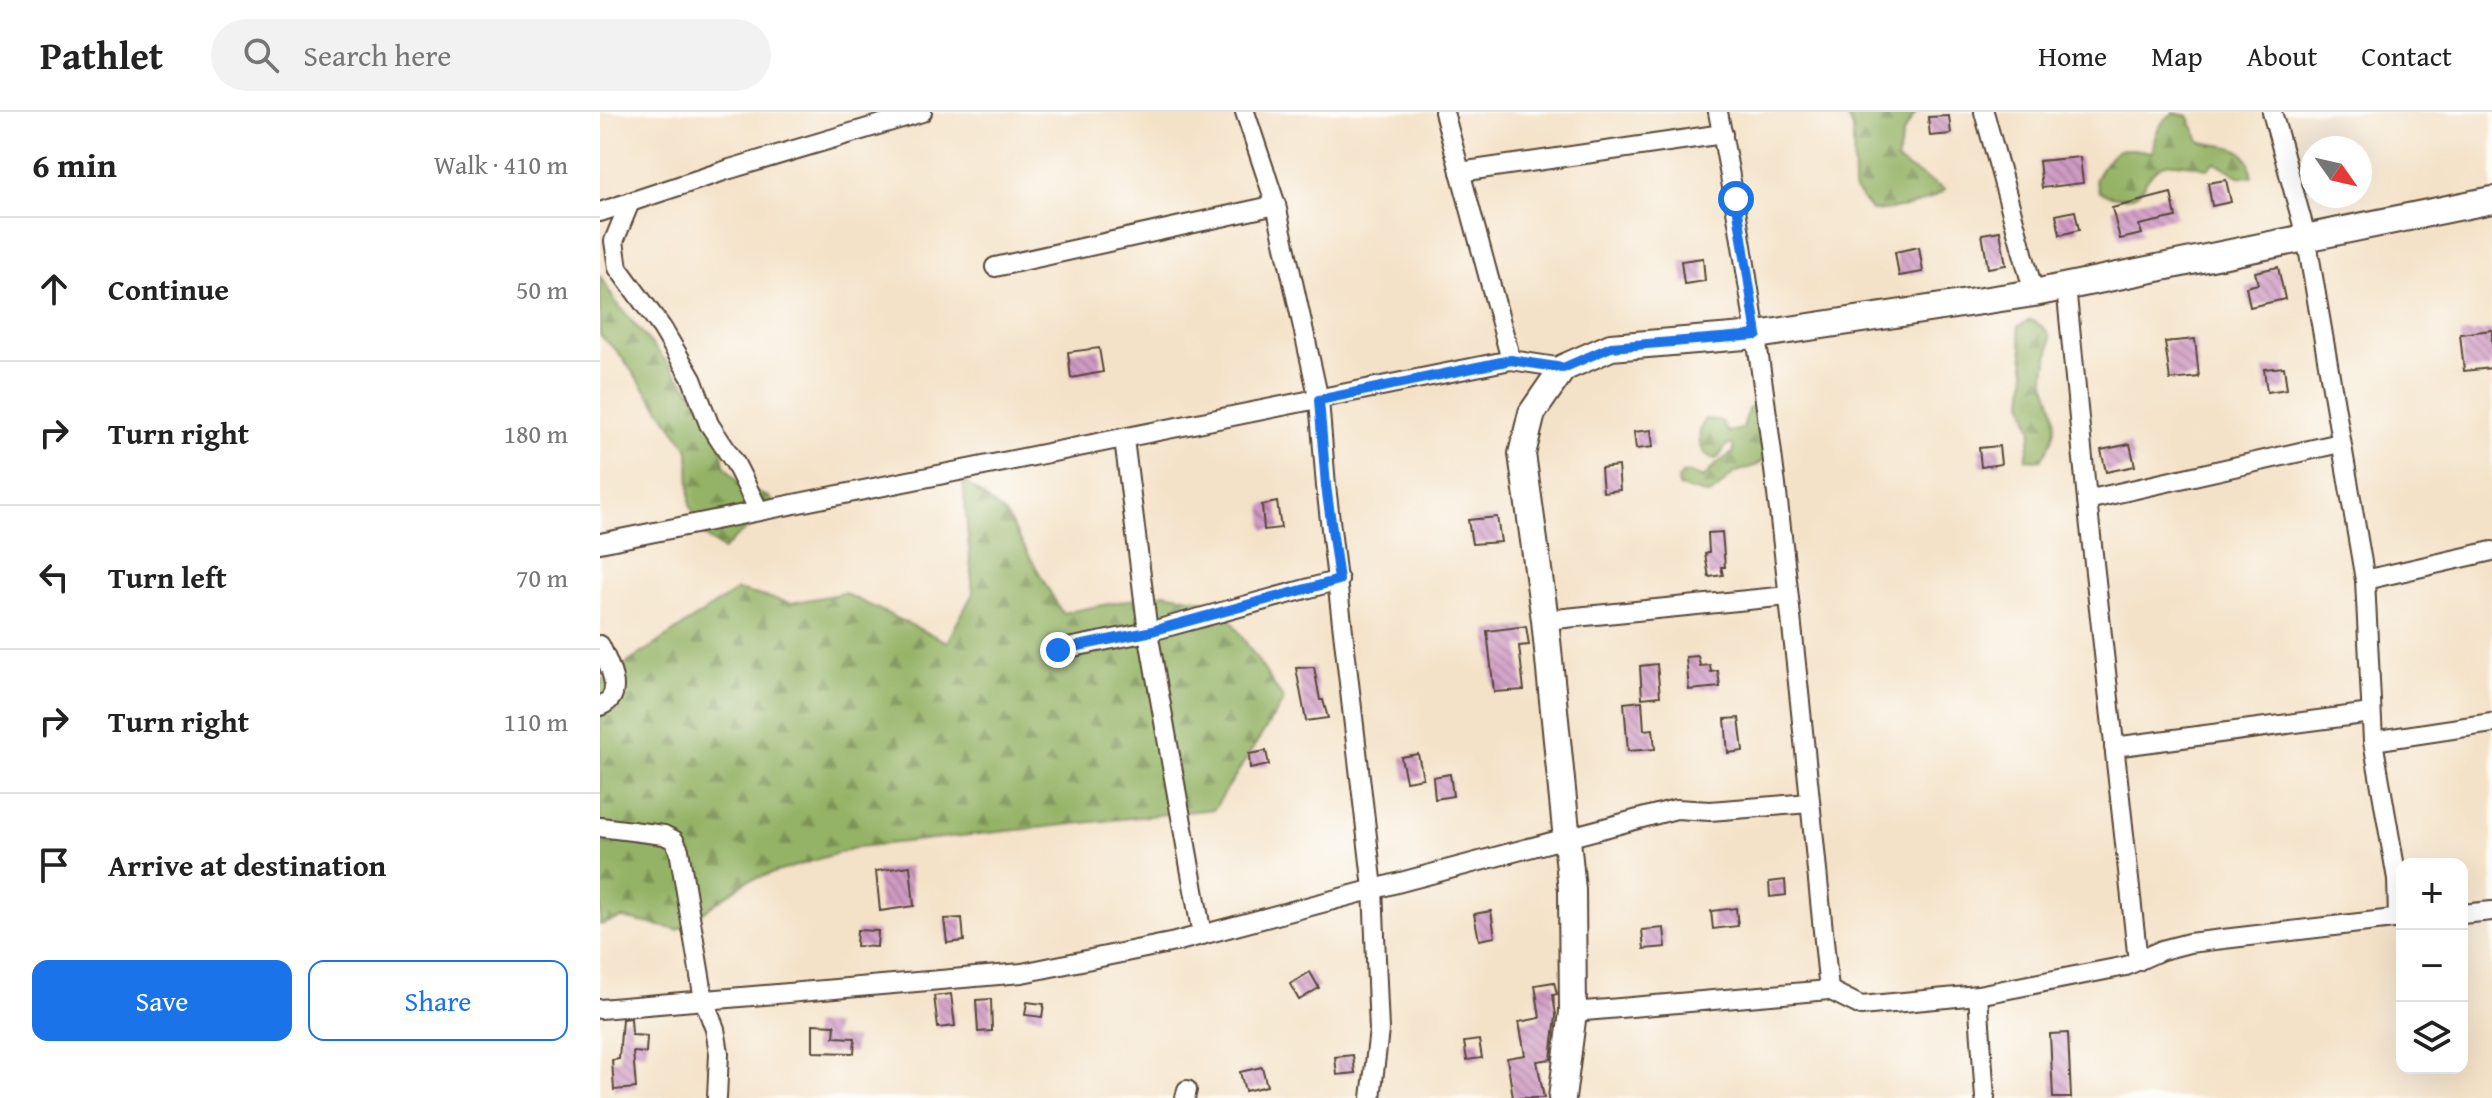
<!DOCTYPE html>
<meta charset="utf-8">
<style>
:root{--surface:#fff;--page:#f2f2f2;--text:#222;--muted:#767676;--line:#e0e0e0;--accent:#1a73e8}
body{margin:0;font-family:"Gentium Book Plus",serif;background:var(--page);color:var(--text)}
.controls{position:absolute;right:24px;bottom:24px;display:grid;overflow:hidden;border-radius:16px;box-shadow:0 8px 32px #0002}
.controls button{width:72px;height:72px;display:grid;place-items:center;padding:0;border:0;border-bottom:2px solid var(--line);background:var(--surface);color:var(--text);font:40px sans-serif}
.compass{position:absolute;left:1700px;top:24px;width:72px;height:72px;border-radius:50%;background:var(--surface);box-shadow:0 8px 32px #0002;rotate:124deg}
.stop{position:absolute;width:24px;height:24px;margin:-18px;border:6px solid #1a73e8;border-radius:50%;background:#fff}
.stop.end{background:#1a73e8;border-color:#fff;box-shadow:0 2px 8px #0008}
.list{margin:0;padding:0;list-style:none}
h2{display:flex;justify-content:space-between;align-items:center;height:104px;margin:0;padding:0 32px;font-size:34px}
h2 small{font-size:26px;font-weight:400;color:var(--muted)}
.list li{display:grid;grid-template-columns:52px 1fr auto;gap:24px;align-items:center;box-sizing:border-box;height:144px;padding:0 32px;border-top:2px solid var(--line)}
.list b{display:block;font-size:30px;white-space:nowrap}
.list em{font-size:26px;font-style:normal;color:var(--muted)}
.actions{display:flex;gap:16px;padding:24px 32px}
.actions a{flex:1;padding:18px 0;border:2px solid var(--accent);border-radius:16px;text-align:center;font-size:28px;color:var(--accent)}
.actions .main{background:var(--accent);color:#fff}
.icon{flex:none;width:44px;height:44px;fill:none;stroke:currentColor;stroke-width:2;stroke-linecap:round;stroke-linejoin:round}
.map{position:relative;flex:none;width:1892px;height:986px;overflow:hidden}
header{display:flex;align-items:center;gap:48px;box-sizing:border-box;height:112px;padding:0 40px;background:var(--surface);border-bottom:2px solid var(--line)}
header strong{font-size:38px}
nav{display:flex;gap:44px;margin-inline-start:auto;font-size:28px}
.search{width:560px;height:72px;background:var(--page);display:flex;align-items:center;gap:20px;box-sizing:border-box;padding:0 28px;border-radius:44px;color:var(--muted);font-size:30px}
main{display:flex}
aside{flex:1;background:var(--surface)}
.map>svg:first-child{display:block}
.forest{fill:url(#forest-firs);stroke:#686e42;stroke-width:2}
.building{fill:url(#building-back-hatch)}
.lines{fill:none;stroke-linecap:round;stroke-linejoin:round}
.street-casing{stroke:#574638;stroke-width:22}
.secondary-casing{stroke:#574638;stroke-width:30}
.street{stroke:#fff;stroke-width:18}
.secondary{stroke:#fff;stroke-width:26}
.route{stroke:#1a73e8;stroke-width:10}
</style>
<header>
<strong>Pathlet</strong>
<div class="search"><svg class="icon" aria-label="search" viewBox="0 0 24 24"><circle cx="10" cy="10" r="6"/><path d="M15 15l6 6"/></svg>Search here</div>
<nav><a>Home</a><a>Map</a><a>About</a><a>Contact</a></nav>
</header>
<main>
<aside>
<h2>6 min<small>Walk · 410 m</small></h2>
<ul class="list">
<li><svg class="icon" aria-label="ahead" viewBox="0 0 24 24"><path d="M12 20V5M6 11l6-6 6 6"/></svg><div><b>Continue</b></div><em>50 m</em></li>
<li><svg class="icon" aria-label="right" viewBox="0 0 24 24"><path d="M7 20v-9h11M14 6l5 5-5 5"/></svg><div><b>Turn right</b></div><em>180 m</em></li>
<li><svg class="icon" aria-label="left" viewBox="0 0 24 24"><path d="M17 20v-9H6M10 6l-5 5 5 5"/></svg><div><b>Turn left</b></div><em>70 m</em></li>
<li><svg class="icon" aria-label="right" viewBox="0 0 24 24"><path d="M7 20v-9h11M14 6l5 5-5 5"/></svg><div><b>Turn right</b></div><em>110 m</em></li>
<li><svg class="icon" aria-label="arrive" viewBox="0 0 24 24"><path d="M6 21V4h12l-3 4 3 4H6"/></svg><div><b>Arrive at destination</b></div></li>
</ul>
<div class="actions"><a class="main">Save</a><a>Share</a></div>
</aside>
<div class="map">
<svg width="1892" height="986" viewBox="0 0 1892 986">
<defs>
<pattern id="forest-firs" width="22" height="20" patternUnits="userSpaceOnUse" patternTransform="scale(2)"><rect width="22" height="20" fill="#94b366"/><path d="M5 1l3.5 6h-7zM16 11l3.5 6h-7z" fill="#7a9253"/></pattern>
<pattern id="building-back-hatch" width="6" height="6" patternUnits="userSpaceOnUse" patternTransform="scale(2)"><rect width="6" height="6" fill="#cf9ac3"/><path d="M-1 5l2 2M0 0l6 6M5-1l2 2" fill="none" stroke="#a97e9e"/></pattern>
</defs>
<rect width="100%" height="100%" fill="#fdfcf7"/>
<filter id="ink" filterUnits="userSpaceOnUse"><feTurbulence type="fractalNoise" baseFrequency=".0125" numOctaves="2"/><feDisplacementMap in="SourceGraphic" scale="16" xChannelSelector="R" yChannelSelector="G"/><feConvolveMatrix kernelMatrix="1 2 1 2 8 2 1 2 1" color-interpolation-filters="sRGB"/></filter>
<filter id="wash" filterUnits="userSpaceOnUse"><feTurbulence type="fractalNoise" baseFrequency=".006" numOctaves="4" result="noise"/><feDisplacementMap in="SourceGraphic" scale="32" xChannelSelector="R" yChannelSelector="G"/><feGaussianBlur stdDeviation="1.8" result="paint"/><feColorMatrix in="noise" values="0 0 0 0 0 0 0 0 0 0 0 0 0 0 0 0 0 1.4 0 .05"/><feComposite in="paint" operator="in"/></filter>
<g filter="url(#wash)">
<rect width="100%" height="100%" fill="#f4e2c8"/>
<g class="forest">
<path d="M1245 0H1316L1303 22 1297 49 1345 78C1322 94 1299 97 1272 99L1254 77 1253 16Z"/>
<path d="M1573 1 1588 4 1600 29C1627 38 1647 27 1652 65L1639 64 1615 50 1609 56C1596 55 1578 48 1566 52 1535 63 1552 100 1499 80L1495 67C1516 34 1515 34 1553 40 1554 22 1558 12 1573 1Z"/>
<path d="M0 164 15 189 108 299 120 325 124 353 142 375 169 385 186 406C158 405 141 419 123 438L101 421 90 393 89 338 18 240 0 223Z"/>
<path d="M1431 208C1464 223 1445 239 1445 266 1445 274 1450 282 1452 290 1460 310 1454 332 1440 348L1426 347 1432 318 1423 289 1426 259 1418 214Z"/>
<path d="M1154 293 1160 297 1165 346C1158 356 1145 356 1135 361 1124 368 1122 376 1109 383L1079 375 1078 368 1082 362 1090 361 1104 366 1115 353 1134 340 1133 333H1127L1118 346 1111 347C1098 339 1096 320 1105 307L1121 309 1128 320 1143 317 1148 297Z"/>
<path d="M363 368 406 403 462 501 565 481 620 492 684 588 614 697 258 735 147 769 78 818 22 806 0 813V569L137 478 191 491 244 481 347 530 373 481Z"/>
</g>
<g id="blocks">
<g class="building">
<path d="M1349 4 1351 22 1330 24 1328 5Z"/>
<path d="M1480 45 1483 71 1442 76 1439 49Z"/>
<path d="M1626 68 1631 90 1612 94 1608 71Z"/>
<path d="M1571 81 1576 105 1539 113 1542 122 1520 127 1512 96Z"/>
<path d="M1475 99 1479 118 1460 123 1456 103Z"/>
<path d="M1400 119 1406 153 1388 156 1382 122Z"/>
<path d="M1319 135 1323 160 1299 164 1295 140Z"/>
<path d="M1103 146 1105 169 1084 172 1081 149Z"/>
<path d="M1678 155 1685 187 1650 195 1646 175 1658 172 1655 160Z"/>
<path d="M1892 218V256L1864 259 1860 222Z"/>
<path d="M1595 227 1599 265 1570 268 1565 230Z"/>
<path d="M499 236 503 260 471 266 468 240Z"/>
<path d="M1684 255 1687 277 1667 280 1664 257Z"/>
<path d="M1051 318 1053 335 1036 337 1034 320Z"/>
<path d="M1530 332 1535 354 1506 360 1501 338Z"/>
<path d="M1399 334 1401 352 1381 355 1379 336Z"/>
<path d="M1018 354 1020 378 1003 380 1001 356Z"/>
<path d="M677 390 681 416 664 418 662 393Z"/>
<path d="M897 405 901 430 872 432 868 408Z"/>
<path d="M1122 420 1125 455H1121L1123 463 1109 465 1105 442 1109 441 1108 421Z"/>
<path d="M926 514 929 533 919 534 924 578 894 580 887 519Z"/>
<path d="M1098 544 1100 554 1110 553 1111 560 1118 559 1120 575 1089 578 1086 545Z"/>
<path d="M1057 552 1060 584 1042 586 1040 554Z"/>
<path d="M714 555 720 588H723L728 606 706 609 696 556Z"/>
<path d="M1042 589 1044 618 1053 617 1055 637 1028 639 1024 591Z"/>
<path d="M1139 606 1143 639 1128 641 1125 607Z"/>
<path d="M666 639 669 653 650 657 649 642Z"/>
<path d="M818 642 823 666 806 669 801 645Z"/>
<path d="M850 662 853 684 835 687 833 665Z"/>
<path d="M310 754 314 794 280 799 276 759Z"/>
<path d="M1185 768 1186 783 1170 785 1169 770Z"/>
<path d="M1136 796 1138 814 1113 817 1111 799Z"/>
<path d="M891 799 895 825 879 828 874 802Z"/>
<path d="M362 806 364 829 347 831 344 807Z"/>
<path d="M1064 816 1066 835 1044 837 1042 818Z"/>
<path d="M257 818 278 819 277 835 256 834Z"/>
<path d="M710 860 719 876 699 888 690 872Z"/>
<path d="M954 870 957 882 953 883 956 903 951 947 937 949 944 986H913L907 946 925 943 919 910 940 906 935 873Z"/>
<path d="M351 882 355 914 338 916 334 884Z"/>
<path d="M391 887 392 919 378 920 376 888Z"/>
<path d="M427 890 444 892 442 905 425 903Z"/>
<path d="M31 906 32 923 47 924 46 941 33 940 36 976 14 978 12 948 19 947 22 907Z"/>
<path d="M213 912 235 913 234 925 255 926 254 941 213 940Z"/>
<path d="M1468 921 1471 986H1453L1450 922Z"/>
<path d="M879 928 882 946 867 948 864 930Z"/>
<path d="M753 943 755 961 737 963 735 945Z"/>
<path d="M662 955 667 974 645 979 640 960Z"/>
</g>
</g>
</g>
<g filter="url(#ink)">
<use href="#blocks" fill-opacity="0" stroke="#574638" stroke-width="2"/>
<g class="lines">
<defs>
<g id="street">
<path d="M645 0 676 93 719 288 726 374 773 776 779 918 771 986"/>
<path d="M844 0 911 248 963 256"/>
<path d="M1118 0C1175 290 1199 585 1229 878"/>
<path d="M1384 0 1434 181"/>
<path d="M1672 0 1706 124 1765 468 1773 629 1797 767 1798 807"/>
<path d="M860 60 1123 22"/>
<path d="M30 90 14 129 18 156 62 216 92 267 109 312 135 351 159 399"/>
<path d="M0 100 130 57 322 0"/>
<path d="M395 155 676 93"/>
<path d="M1466 174 1487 388 1538 849"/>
<path d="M524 327 548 520 602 823"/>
<path d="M1487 388 1740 331"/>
<path d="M0 431 911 248"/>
<path d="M1765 468 1892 439"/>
<path d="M945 508 1188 484"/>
<path d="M0 533C8 552 27 583 0 594"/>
<path d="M458 538 548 520 739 468"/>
<path d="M1773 629 1892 611"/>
<path d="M1514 635 1771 601"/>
<path d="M0 715 64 723 74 728 79 738 104 888 115 917 119 941 117 986"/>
<path d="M1862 802 1892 799"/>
<path d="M1378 883 1385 986"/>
<path d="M0 897 422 861 575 830 1076 697 1110 699 1210 691"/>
<path d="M973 900 1229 878 1261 894 1378 883 1526 854 1562 838 1589 831 1802 806"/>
<path d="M585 986 587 978"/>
</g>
<path id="secondary" d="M962 986 973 900 972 778 945 508 922 342 932 301 963 256 1011 235 1157 223 1434 181 1892 88"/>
</defs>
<use href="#street" class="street-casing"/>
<use href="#secondary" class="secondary-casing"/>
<use href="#street" class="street"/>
<use href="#secondary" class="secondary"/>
</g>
</g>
<g class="lines" filter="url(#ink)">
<path class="route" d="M458 538 548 520 739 468 726 374 719 288 911 248 963 256 1011 235 1157 223 1136 87"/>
</g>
</svg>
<div class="controls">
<button>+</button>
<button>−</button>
<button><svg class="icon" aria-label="layers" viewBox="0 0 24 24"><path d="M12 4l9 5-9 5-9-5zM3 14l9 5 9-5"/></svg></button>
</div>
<svg class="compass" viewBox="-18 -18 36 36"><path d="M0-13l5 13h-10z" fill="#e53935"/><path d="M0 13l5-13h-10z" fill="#767676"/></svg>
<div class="stop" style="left:1136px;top:87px"></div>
<div class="stop end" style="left:458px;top:538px"></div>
</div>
</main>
